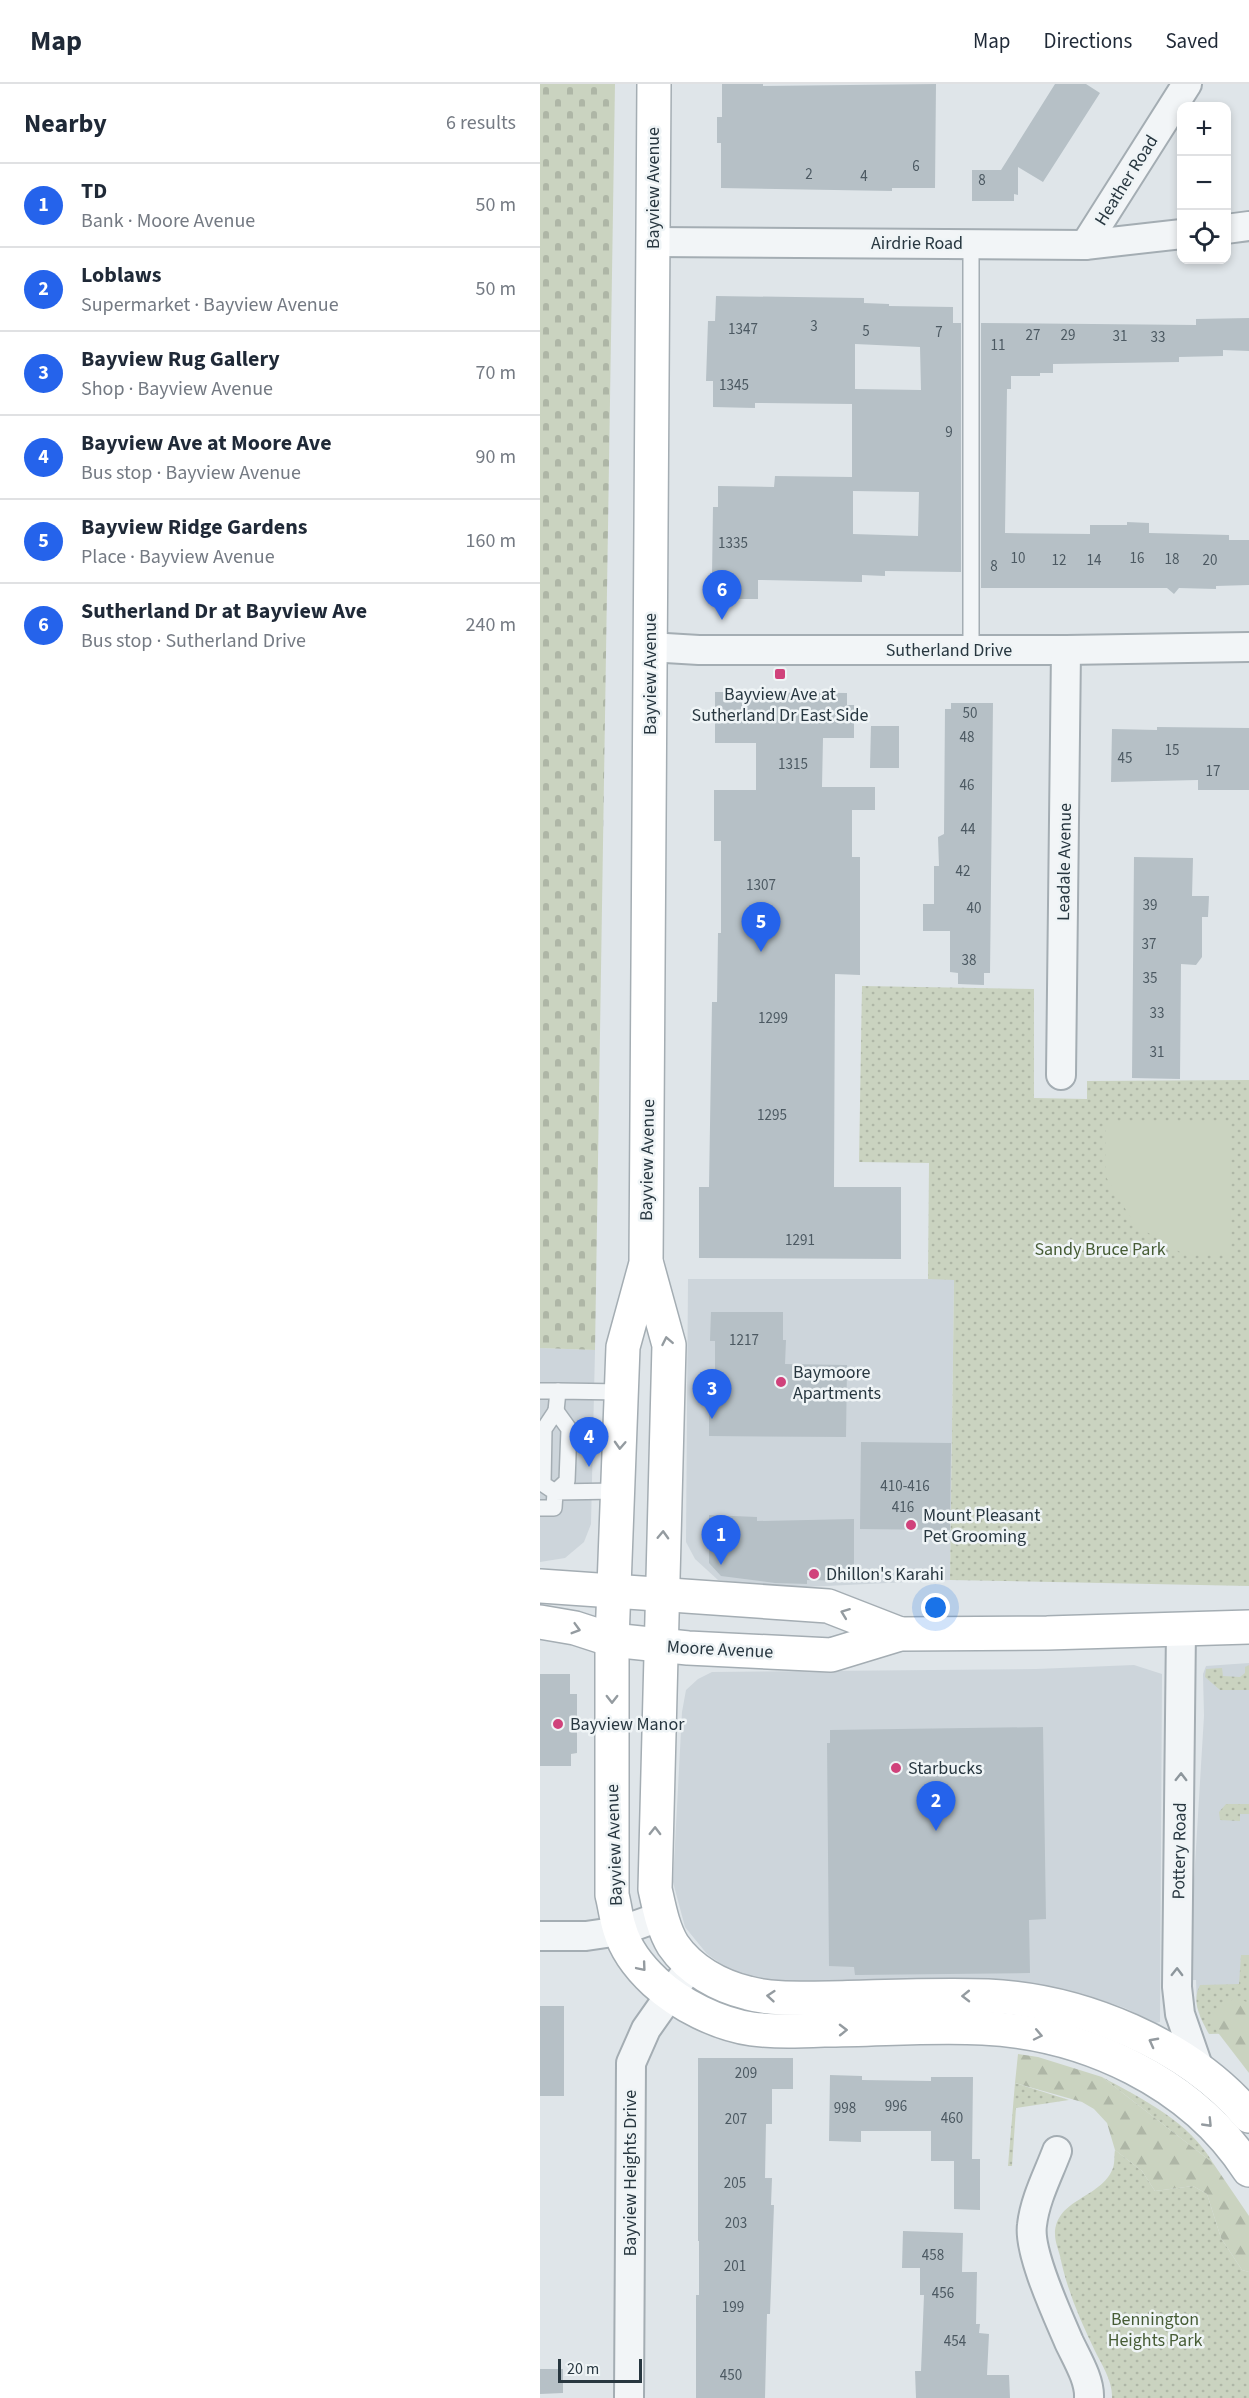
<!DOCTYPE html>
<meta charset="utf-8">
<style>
:root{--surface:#fff;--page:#f2f2f3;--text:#1f2937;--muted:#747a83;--line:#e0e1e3;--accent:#2563eb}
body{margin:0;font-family:"Source Sans 3",sans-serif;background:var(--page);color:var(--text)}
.controls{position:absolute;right:18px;top:18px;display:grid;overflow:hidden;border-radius:12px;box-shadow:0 3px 9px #0003}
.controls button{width:54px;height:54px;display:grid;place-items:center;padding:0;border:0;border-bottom:2px solid var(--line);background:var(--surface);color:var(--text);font:30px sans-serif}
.scale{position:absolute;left:18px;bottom:15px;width:84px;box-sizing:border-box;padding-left:6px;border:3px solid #283740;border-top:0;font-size:16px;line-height:21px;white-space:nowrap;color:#283740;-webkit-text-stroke:4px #eff4f6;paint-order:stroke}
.you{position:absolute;left:396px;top:1524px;width:21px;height:21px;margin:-15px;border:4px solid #fff;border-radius:50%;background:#1a73e8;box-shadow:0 0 0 9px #1a73e833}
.badge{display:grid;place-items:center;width:39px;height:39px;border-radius:50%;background:var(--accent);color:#fff;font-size:20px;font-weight:700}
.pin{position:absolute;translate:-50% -50px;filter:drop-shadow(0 2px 3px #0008)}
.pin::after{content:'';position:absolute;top:32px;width:21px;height:18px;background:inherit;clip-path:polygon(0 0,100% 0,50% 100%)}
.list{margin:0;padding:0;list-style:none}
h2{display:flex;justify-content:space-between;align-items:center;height:78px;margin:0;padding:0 24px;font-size:26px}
h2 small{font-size:20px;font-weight:400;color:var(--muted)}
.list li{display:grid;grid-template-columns:39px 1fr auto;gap:18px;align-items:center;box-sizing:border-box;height:84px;padding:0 24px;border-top:2px solid var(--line)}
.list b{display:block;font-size:22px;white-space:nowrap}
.list p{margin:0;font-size:20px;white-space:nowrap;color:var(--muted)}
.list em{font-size:20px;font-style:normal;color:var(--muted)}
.icon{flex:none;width:33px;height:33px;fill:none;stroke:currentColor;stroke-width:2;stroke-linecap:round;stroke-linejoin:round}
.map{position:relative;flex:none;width:709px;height:2314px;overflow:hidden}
header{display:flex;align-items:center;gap:36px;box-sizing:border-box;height:84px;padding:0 30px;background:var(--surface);border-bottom:2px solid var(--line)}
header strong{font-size:28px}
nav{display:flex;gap:33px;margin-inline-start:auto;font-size:21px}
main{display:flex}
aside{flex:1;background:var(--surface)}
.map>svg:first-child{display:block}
.built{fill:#cdd5db}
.grass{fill:url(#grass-dots)}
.forest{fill:url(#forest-firs)}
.cemetery{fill:url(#cemetery-stones)}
.garden{fill:#cad3c0}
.building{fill:#b6c0c6;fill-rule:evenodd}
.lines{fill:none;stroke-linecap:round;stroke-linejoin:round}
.lane-casing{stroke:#a4adb3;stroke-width:18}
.street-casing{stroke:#a4adb3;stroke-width:32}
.secondary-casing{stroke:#a4adb3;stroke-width:36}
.lane{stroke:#f2f5f7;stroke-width:15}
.street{stroke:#f2f5f7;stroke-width:28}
.secondary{stroke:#fff;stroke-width:33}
.oneway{stroke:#949ba0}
.oneway2{stroke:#8d969c}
.poi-dot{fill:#d0427b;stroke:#eff4f6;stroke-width:2}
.labels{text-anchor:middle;stroke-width:5;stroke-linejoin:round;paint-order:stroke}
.number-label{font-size:15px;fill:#4c5962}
.street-label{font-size:18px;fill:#283740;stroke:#eff4f6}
.poi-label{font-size:18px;fill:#283740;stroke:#eff4f6;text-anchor:start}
.park-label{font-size:18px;fill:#465c35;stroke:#eff4f6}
</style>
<header>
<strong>Map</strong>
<nav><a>Map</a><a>Directions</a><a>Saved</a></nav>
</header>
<main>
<aside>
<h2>Nearby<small>6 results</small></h2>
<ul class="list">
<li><span class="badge">1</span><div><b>TD</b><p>Bank · Moore Avenue</p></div><em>50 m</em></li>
<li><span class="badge">2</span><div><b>Loblaws</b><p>Supermarket · Bayview Avenue</p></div><em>50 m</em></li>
<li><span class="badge">3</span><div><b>Bayview Rug Gallery</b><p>Shop · Bayview Avenue</p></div><em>70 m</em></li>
<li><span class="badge">4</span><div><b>Bayview Ave at Moore Ave</b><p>Bus stop · Bayview Avenue</p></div><em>90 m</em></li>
<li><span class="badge">5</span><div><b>Bayview Ridge Gardens</b><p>Place · Bayview Avenue</p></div><em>160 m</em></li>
<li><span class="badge">6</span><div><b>Sutherland Dr at Bayview Ave</b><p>Bus stop · Sutherland Drive</p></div><em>240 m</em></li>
</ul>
</aside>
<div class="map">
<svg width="709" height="2314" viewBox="0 0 709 2314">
<defs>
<pattern id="grass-dots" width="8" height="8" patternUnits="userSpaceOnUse" patternTransform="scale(1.5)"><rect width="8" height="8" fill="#cad3c0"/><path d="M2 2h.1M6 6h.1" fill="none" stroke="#aeb6a6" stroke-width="1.8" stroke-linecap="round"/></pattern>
<pattern id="forest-firs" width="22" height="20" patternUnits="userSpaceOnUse" patternTransform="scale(1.5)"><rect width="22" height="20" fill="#cad3c0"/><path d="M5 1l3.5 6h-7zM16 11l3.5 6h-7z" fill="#aeb6a6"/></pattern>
<pattern id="cemetery-stones" width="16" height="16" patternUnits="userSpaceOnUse" patternTransform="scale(1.5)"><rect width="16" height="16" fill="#cad3c0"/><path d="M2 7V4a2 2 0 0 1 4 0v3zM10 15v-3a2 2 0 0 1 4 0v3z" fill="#aeb6a6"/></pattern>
</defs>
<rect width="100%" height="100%" fill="#dfe5e9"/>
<g class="built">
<path d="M148 1195H414L410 1496 265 1503H234L178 1496 155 1475 146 1458Z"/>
<path d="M0 1264 55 1266 51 1440 44 1458 25 1474 0 1478Z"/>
<path d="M709 1579V1919L669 1937 662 1936 657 1922 656 1896H648L664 1632 663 1590 666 1582Z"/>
<path d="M594 1581 622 1590 620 1938 615 1939 585 1924 555 1914 519 1905 473 1898 214 1897 194 1889 167 1870 145 1843 133 1798 142 1628 146 1606 158 1595 172 1588 496 1585Z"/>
</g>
<g class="grass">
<path d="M322 902 494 905V1014L547 1015V997L709 996V1502L410 1496 414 1196 388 1195 389 1079 319 1078Z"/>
<path d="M709 1581V1606H680L665 1593 666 1585 682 1584 683 1592 700 1593 705 1589V1583Z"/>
<path d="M686 1720H709V1730H700V1737L680 1736 679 1728Z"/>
<path d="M701 1871H709V1949L669 1950C661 1935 651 1918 660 1901L699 1900Z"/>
<path d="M562 1993C601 2014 650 2038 673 2079Z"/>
<path d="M475 1999 529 2016 476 2024 472 2082H468Z"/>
<path d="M575 2066 602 2087 615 2107 653 2102 667 2110 681 2154 702 2186 709 2188V2314H572C573 2298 562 2281 555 2267 540 2236 527 2206 520 2172 518 2165 515 2157 515 2150 516 2114 561 2115 573 2084 575 2078 574 2071 575 2066Z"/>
</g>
<g class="forest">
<path d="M695 1913 709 1919V1989L669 1937Z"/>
<path d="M478 1970 498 1973 562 1993 673 2079 709 2132V2188L702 2186 681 2154 667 2110 653 2102 615 2107 602 2087 575 2066 567 2039 554 2025 542 2018 475 1999Z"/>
</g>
<path class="cemetery" d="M0 0H75L55 1266 0 1264Z"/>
<path class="garden" d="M566 1039H690L691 1171H645L595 1141 566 1093Z"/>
<g class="building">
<path d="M182 0H223V2L396 0 395 104H352V107L181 104V59H177V33H182Z"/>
<path d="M515 0H546L560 9 503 98 478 83V111L474 110V117H432V86H461Z"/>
<path d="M176 212 324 214V219L349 220V222L413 223V239H421V488L345 487V492L322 491V498L218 496V515H177L178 492H172L173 423H178V402L234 403 235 392 312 393V320L215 319V324L173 323V297H166L168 237H175ZM315 260 380 263 381 306 315 305ZM313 407 379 408 378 452 313 450Z"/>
<path d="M709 234V267L683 266V272L639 273V278L513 280V289H500V292H471V305H467L465 449 550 450V441H587V438L609 439V449L689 451V456H709V501L676 502V505L639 504 634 510 627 504H441V239L656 241V235Z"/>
<path d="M175 608 307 609V621H314V654H283L282 703H335V726H312V773H320V891L295 890 294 1103H361V1175L159 1174V1103H169L172 918H177L178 849H181V757H174V706H216V659H175Z"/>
<path d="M411 619H453L450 889H444V901L418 900V889L410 888V847H383V820H394V782H399L398 753 404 750 405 625H411Z"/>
<path d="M331 642H359V684H330Z"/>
<path d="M617 643 709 644V706H658V696L571 698 572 645 617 646Z"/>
<path d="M594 773 653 774 652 812H669L668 833H662V873L656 881 641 880 640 995 592 994Z"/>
<path d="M171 1228H243V1256H246L245 1280 307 1281 306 1353 169 1352V1315H175V1257H170Z"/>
<path d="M321 1358 411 1359 410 1446 320 1445Z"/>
<path d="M169 1431 217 1433V1437L314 1435V1497L267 1496V1500L235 1499 181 1492 169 1479Z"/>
<path d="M0 1590H30V1610H37V1669L31 1670V1682H0Z"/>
<path d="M503 1643 506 1835 489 1836 490 1889 315 1891 314 1883 289 1882 287 1659H290V1646Z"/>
<rect x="0" y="1922" width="24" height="90"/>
<path d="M158 1974H253V2005H232V2040H226L225 2094H232L231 2121H234L230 2230H227L225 2314H156V2211H159V2157H158Z"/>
<path d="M290 1991 322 1992V1996L391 1997V1993H433L432 2075H440V2126L414 2125V2077H391V2047H321V2058L289 2057Z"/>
<path d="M363 2147 423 2149 422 2188H437L436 2240H440L439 2249 449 2250 447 2291H469L470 2314H376L375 2287H381L384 2211H380V2184H362Z"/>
<path d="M0 2285H23V2309L0 2310Z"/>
</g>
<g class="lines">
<defs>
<g id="lane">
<path d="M431 159V566"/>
<path d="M0 1307H18"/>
<path d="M16 1327 18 1307 82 1308"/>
<path d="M0 1424H14L15 1408 27 1397 29 1345 16 1327 4 1345 3 1400 15 1408 78 1407"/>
</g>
<g id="street">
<path d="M686 145 709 142"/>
<path d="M113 158 545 161 642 150"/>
<path d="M545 161 647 0"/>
<path d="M109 563 159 566H526L709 563"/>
<path d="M521 991 526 566"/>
<path d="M641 1545 637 1903 640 1930 659 1985"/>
<path d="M0 1852H46L80 1847 122 1832"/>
<path d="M517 2067C508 2091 495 2115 492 2141 488 2168 518 2232 529 2258 537 2275 550 2296 549 2314"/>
<path d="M89 2314 91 1979 106 1945 151 1881"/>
</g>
<g id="secondary">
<path d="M114 0 106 1179 83 1263 72 1556V1811C75 1822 76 1835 80 1846 86 1867 100 1884 115 1898 140 1921 178 1940 212 1945 236 1948 260 1947 284 1946 337 1946 391 1941 443 1944 546 1949 652 1998 709 2086"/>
<path d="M107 1181 129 1261 115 1805C119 1823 123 1845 133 1861 150 1886 179 1902 208 1909 233 1916 263 1914 289 1914 342 1913 395 1910 448 1912 541 1916 648 1960 709 2032"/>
<path d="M0 1502 288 1522 360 1550"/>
<path d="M0 1538 35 1544 72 1556 148 1564 291 1571 360 1550 507 1549 709 1543"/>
</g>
</defs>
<use href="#lane" class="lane-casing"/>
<use href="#street" class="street-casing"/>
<use href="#secondary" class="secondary-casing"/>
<use href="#lane" class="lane"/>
<use href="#street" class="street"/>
<use href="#secondary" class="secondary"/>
</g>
<defs><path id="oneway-chevron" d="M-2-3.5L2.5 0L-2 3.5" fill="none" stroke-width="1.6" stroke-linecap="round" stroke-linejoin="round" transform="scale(1.5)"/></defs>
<g class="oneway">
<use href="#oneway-chevron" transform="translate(127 1257) rotate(-101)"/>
<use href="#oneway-chevron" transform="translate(80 1361) rotate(93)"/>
<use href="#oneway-chevron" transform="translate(123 1451) rotate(-88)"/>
<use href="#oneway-chevron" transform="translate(305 1529) rotate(-159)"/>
<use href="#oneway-chevron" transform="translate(36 1545) rotate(16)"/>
<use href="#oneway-chevron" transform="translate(72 1615) rotate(90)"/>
<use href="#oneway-chevron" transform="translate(115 1747) rotate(-89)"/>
<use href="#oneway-chevron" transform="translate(102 1883) rotate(50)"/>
<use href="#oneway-chevron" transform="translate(231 1912) rotate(-175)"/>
<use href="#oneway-chevron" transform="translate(426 1912) rotate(179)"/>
<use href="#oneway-chevron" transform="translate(303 1946) rotate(-1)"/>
<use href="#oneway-chevron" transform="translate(498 1951) rotate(12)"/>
<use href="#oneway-chevron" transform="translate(613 1958) rotate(-152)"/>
<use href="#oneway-chevron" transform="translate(668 2039) rotate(46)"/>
</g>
<g class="oneway2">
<use href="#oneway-chevron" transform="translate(641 1693) rotate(-89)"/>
<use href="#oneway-chevron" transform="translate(637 1888) rotate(-89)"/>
</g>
<g class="poi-dot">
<rect x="234" y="584" width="12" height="12" rx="3"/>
<circle cx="241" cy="1298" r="6"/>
<circle cx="371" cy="1441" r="6"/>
<circle cx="274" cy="1490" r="6"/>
<circle cx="18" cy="1640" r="6"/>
<circle cx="356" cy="1684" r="6"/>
</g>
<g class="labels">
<g class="number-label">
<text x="376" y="87">6</text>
<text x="269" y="95">2</text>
<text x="324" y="97">4</text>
<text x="442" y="101">8</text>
<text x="274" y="247">3</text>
<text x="203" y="250">1347</text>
<text x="326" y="252">5</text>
<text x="399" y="253">7</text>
<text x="493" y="256">27</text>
<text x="528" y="256">29</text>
<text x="580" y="257">31</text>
<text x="618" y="258">33</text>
<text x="458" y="266">11</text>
<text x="194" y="306">1345</text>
<text x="409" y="353">9</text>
<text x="193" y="464">1335</text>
<text x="478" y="479">10</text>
<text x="597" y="479">16</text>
<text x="632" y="480">18</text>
<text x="519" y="481">12</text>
<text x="554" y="481">14</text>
<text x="670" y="481">20</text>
<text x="454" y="487">8</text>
<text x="430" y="634">50</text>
<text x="427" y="658">48</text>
<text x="632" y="671">15</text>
<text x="585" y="679">45</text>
<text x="253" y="685">1315</text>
<text x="673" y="692">17</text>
<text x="427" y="706">46</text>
<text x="428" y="750">44</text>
<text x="423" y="792">42</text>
<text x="221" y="806">1307</text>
<text x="610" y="826">39</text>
<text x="434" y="829">40</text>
<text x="609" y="865">37</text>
<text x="429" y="881">38</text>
<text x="610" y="899">35</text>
<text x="617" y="934">33</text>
<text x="233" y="939">1299</text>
<text x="617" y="973">31</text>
<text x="232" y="1036">1295</text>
<text x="260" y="1161">1291</text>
<text x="204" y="1261">1217</text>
<text x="365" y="1407">410-416</text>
<text x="363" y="1428">416</text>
<text x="206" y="1994">209</text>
<text x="356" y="2027">996</text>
<text x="305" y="2029">998</text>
<text x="412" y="2039">460</text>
<text x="196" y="2040">207</text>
<text x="195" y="2104">205</text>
<text x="196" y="2144">203</text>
<text x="393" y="2176">458</text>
<text x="195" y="2187">201</text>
<text x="403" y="2214">456</text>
<text x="193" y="2228">199</text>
<text x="415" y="2262">454</text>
<text x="191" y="2296">450</text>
</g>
<g class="street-label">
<text transform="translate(586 96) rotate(-58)" y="6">Heather Road</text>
<text transform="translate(113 104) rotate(-90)" y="6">Bayview Avenue</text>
<text x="377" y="165">Airdrie Road</text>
<text x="409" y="572">Sutherland Drive</text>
<text transform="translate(110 590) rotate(-90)" y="6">Bayview Avenue</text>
<text transform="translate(524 778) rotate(-89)" y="6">Leadale Avenue</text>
<text transform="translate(107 1076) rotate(-89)" y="6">Bayview Avenue</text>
<text transform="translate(180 1565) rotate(3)" y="6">Moore Avenue</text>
<text transform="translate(74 1761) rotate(-92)" y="6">Bayview Avenue</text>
<text transform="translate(639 1767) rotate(-89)" y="6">Pottery Road</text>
<text transform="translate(90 2089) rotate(-90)" y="6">Bayview Heights Drive</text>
</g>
<g class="poi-label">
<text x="240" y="616" text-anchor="middle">Bayview Ave at<tspan x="240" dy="21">Sutherland Dr East Side</tspan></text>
<text x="253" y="1294">Baymoore<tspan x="253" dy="21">Apartments</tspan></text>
<text x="383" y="1437">Mount Pleasant<tspan x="383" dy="21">Pet Grooming</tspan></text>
<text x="286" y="1496">Dhillon's Karahi</text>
<text x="30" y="1646">Bayview Manor</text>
<text x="368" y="1690">Starbucks</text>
</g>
<g class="park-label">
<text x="560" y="1171">Sandy Bruce Park</text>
<text x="615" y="2241">Bennington<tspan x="615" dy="21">Heights Park</tspan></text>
</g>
</g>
</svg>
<div class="controls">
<button>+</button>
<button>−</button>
<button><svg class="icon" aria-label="locate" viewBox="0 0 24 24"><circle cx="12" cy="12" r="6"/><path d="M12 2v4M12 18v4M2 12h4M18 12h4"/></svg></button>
</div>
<div class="scale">20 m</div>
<div class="you"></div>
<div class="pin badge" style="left:181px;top:1481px">1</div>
<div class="pin badge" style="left:396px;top:1747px">2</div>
<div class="pin badge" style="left:172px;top:1335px">3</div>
<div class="pin badge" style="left:49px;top:1383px">4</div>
<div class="pin badge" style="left:221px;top:868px">5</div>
<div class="pin badge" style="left:182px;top:536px">6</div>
</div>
</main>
